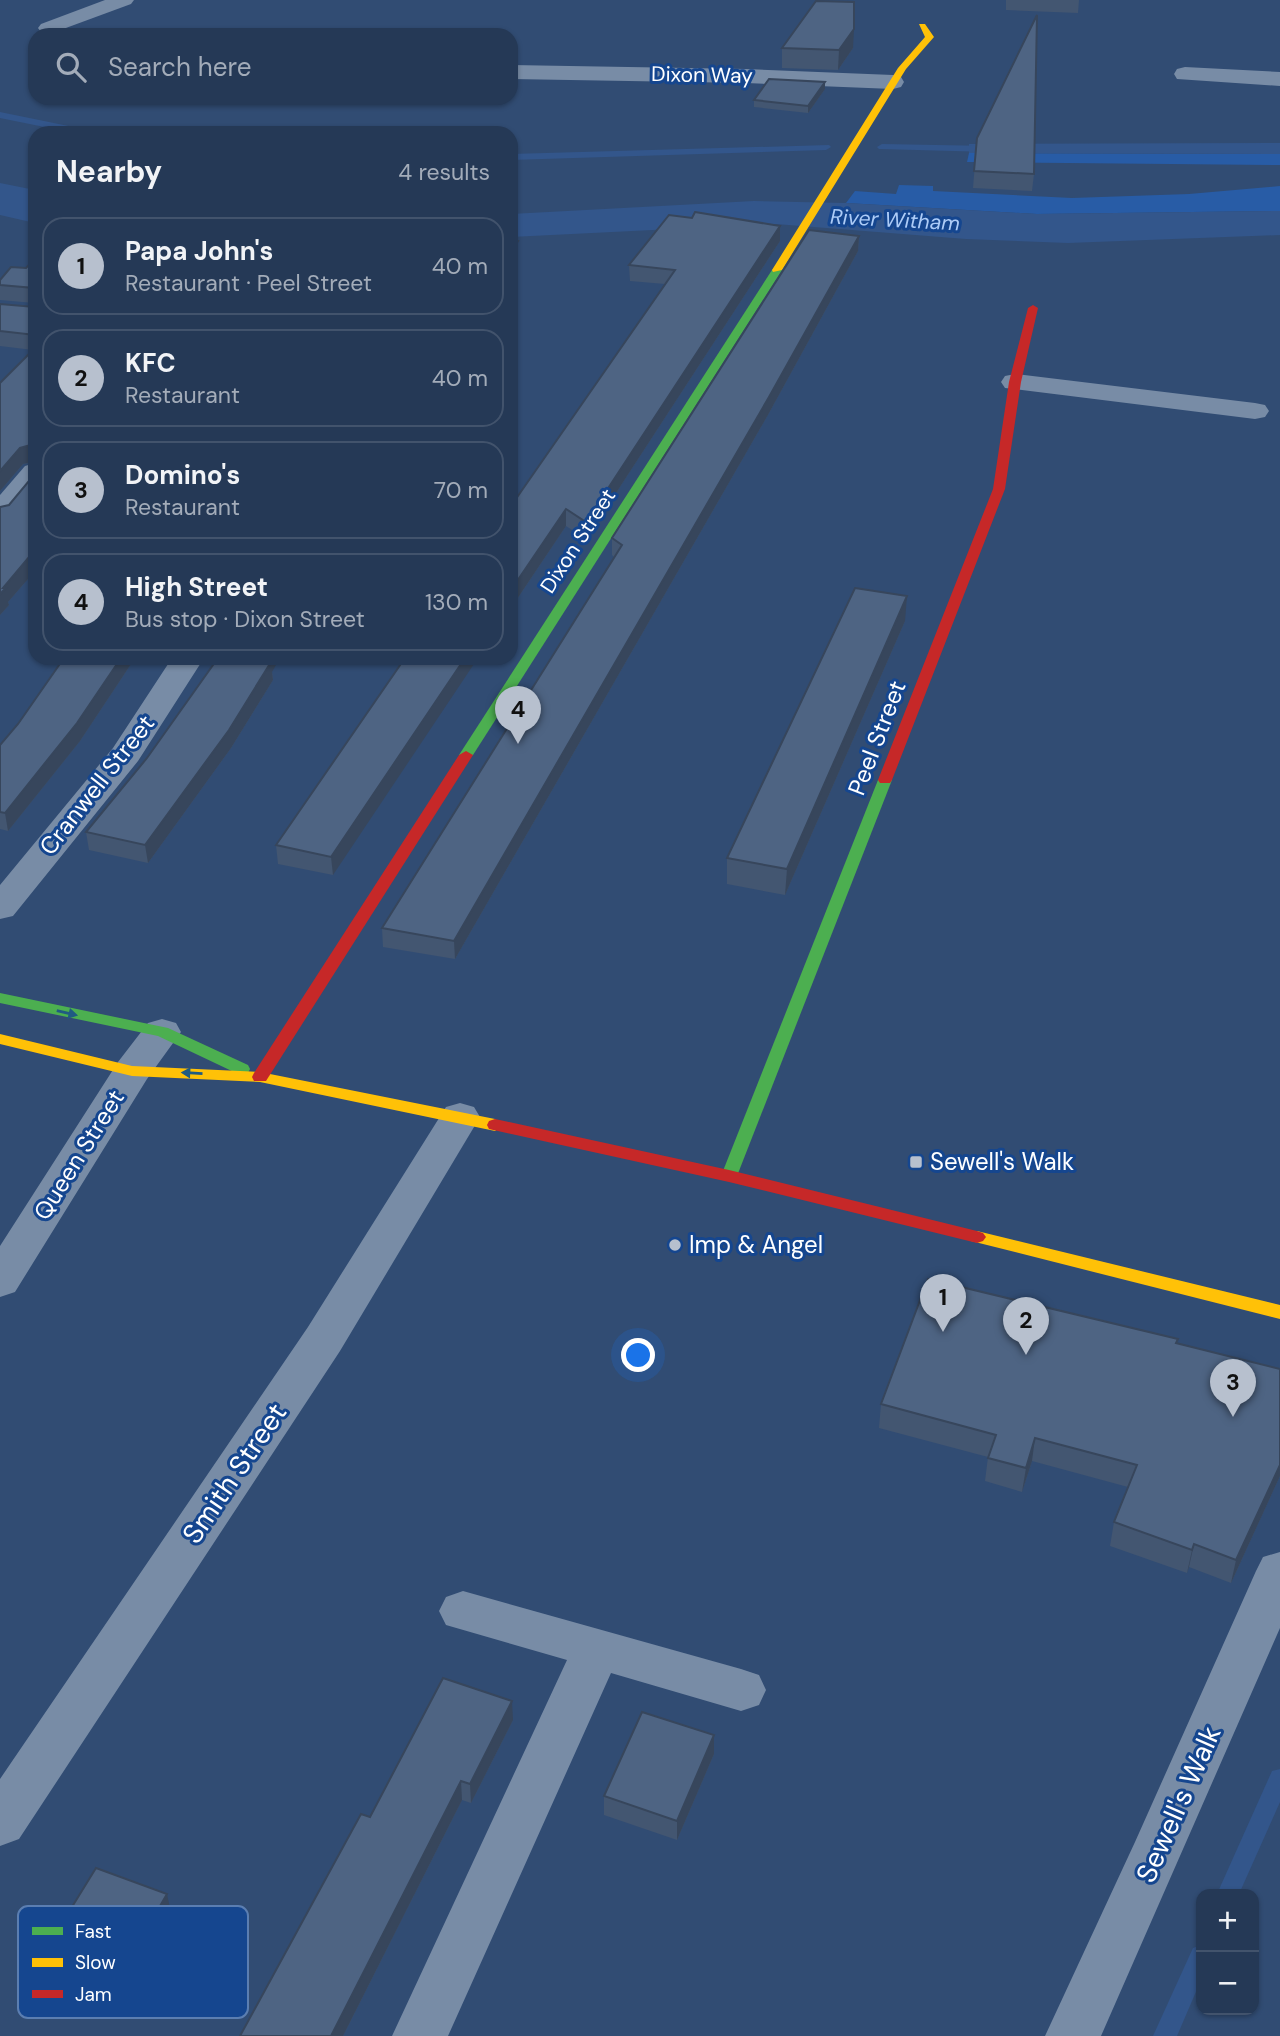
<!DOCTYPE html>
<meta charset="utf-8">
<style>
:root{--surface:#253956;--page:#314460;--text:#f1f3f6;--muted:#a3acb9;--line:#42536c;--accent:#b7c0ce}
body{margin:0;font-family:"DM Sans",sans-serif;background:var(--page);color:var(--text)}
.controls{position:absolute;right:21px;bottom:21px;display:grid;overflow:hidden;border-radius:14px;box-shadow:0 2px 5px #0004}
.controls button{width:63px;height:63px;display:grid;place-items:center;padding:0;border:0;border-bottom:2px solid var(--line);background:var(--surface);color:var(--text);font:35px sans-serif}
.you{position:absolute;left:639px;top:1356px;width:24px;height:24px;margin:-18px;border:5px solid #fff;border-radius:50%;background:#1a73e8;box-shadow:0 0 0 10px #1a73e833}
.badge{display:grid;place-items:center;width:46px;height:46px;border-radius:50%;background:var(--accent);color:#111;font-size:23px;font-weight:700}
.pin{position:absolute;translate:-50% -58px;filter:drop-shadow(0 2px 4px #0008)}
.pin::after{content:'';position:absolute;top:37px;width:24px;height:21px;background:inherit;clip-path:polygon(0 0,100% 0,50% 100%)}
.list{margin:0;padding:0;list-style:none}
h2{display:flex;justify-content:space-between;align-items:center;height:91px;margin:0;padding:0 28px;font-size:30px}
h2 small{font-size:23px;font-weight:400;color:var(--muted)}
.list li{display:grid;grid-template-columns:46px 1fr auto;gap:21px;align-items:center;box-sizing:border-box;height:98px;margin:0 14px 14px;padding:0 14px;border:2px solid var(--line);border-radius:21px}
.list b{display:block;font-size:26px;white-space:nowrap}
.list p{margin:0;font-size:23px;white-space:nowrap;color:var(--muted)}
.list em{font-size:23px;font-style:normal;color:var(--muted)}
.icon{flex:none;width:38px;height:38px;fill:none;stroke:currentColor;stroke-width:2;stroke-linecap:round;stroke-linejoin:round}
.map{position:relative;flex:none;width:1280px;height:2036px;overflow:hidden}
.search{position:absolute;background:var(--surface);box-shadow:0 2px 5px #0004;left:28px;top:28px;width:490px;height:77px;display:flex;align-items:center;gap:18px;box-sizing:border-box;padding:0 24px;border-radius:21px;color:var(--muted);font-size:26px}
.panel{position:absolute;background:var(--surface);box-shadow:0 2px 5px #0004;left:28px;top:126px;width:490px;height:539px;border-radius:21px}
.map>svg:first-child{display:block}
.green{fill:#285ca6}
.water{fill:#33568b}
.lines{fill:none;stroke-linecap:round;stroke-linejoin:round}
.stream{fill:#33568b;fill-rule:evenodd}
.street{fill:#788ca6;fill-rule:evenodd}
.fast{fill:#4caf50;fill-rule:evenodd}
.slow{fill:#ffc107;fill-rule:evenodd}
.jam{fill:#c62828;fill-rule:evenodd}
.wall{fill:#435671}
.shaded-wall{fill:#37465c}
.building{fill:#4e6483;stroke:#37465c;stroke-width:2}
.oneway{fill:#205b82}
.poi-dot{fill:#b7c0ce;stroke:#15468f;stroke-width:2.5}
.labels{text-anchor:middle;stroke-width:6;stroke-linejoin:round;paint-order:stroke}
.far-street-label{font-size:21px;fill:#fff;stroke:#15468f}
.far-water-label{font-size:21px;font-style:italic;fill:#adccf7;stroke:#15468f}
.street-label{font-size:24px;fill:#fff;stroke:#15468f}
.poi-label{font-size:24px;fill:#fff;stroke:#15468f;text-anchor:start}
.near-street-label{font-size:28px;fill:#fff;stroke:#15468f}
.key{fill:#15468f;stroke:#5b7eb1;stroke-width:2}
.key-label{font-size:19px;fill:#fff}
</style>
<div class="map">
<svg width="1280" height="2036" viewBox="0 0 1280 2036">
<rect width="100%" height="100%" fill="#314c73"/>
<g class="green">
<path d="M969 153 1280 154V165L967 162Z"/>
<path d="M899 185 933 186V191L1072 198 1189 194 1280 186V211L1037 214 846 203 855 191 896 194Z"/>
</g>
<g class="water">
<path d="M1280 143V154L969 153V144Z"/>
<path d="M0 183 35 190V223L0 215Z"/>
<path d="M754 201 846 203 1037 214 1280 211V235L1068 243 966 239 776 224 511 237V214Z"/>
</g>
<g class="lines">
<g class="stream">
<path d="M0 112 88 130 93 133H74L0 118Z"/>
<path d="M882 144 991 146 996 149 991 152 879 149 877 147Z"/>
<path d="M829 145 831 147 826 150 511 160V154Z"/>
<path d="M1280 1769V1802L1239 1894H1217L1272 1771Z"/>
<path d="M1201 1945V1980L1177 2036H1153L1193 1948Z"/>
</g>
<g class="street">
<path d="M105 0H134L131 4 55 32H41L38 28 41 24Z"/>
<path d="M511 65 746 69 893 75 901 77 904 82 901 87 893 89 746 83 511 79Z"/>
<path d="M1185 67 1280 72V86L1177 79 1174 74 1177 69Z"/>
<path d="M1015 374 1255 403 1265 405 1269 411 1265 417 1255 419 1005 388 1001 382 1005 376Z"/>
<path d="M35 463V490L10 520 0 523V495L25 466Z"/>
<path d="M172 658H204L138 761 13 916 0 919V885L113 748Z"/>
<path d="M162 1019 176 1023 181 1032 147 1079 15 1292 0 1297V1246L118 1062 148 1023Z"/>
<path d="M460 1103 474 1107 480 1117 340 1351 19 1839 0 1846V1779L308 1327 446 1107Z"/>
<path d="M1280 1552V1628L1101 2036H1045L1135 1842 1256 1571 1263 1557Z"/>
<path d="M463 1591 741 1669 759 1675 766 1690 759 1705 741 1711 611 1673 448 2036H392L567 1660 446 1625 439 1611 446 1597Z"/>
</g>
<g class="fast">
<path d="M777 267 782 270 473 755 466 759 461 758 459 755 772 270Z"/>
<path d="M885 776 892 780 737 1176 735 1180H723L721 1176 878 780Z"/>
<path d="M0 993 168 1028 248 1065 250 1069 248 1073H236L158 1036 0 1003Z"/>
</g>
<g class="slow">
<path d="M919 24H925L934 37 906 69 782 270 773 272 772 270 898 68 925 37Z"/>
<path d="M0 1034 132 1066 260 1072 495 1119 503 1125 495 1131 260 1082 132 1076 0 1044Z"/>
<path d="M977 1231 1280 1305V1319L971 1241 968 1237 971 1233Z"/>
</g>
<g class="jam">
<path d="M1033 305 1038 308 1021 382 1005 489 892 780 890 783H880L878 780 993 489 1009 382 1028 308Z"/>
<path d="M466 751 473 755 266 1081H254L252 1077 254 1073 459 755Z"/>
<path d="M495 1119 729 1170 977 1231 983 1233 986 1237 983 1241 977 1243 729 1182 489 1129 487 1125 489 1121Z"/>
</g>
</g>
<g class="wall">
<path d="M1006 0H1079L1078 13 1006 10Z"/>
<path d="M782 48H853L838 70 782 68Z"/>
<path d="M825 89 808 113 754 107V100Z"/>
<path d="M977 138 1034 174 1032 191 973 188Z"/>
<path d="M859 236 858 251 769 413 455 959 383 947 382 928 614 557 612 555V538Z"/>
<path d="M780 241 586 539 566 526 511 608 665 284 630 281 629 265Z"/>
<path d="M35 259V571L8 602 9 605 0 615 9 505 34 475V462L23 464 0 491V383L33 350 0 346V304L34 307V303L0 300V280L26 268Z"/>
<path d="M905 621 785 895 727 884V858Z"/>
<path d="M64 658H135L80 741 8 831 0 829V745L18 724Z"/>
<path d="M405 658 333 875 278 864 276 845Z"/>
<path d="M272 672 273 680 231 748 148 863 89 850 86 832 147 758Z"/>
<path d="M1178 1339 1177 1343 1280 1369V1476L1231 1583 1189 1567 1187 1573 1110 1546 1114 1522 1128 1487 1032 1461 1022 1492 985 1481 988 1457 879 1428 881 1404Z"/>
<path d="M513 1720 471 1803 462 1800 343 2036H240L370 1817Z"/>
<path d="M714 1735V1754L677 1840 604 1815V1796Z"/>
<path d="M171 1913 116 2008 44 1981 38 1962Z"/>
</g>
<g class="shaded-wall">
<path d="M854 29 853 48 838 70 839 50Z"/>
<path d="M825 82V89L808 113V106Z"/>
<path d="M780 226V241L586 539V522Z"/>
<path d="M859 236 858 251 769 413 455 959 454 941Z"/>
<path d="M518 241V256L511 269V253Z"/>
<path d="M34 444 35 461 23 464 0 491V471L20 448Z"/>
<path d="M566 509V526L511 608V590Z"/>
<path d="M35 550V571L8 602 9 605 0 615V594L3 588Z"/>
<path d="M907 596 905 621 785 895 787 869Z"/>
<path d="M121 658H135L80 741 8 831 5 813Z"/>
<path d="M268 658H280L272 672 273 680 231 748 148 863 145 845Z"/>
<path d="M465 658H478L333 875 331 857Z"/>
<path d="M1035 1438 1032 1461 1022 1492 1026 1468Z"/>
<path d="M1280 1465V1476L1231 1583 1236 1560Z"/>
<path d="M1194 1544 1189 1567 1187 1573 1192 1550Z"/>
<path d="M512 1701 513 1720 471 1803 470 1784Z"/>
<path d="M714 1735V1754L677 1840V1821Z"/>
<path d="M461 1781 462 1800 343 2036H331Z"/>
<path d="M167 1894 171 1913 116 2008 111 1990Z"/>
</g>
<g class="building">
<path d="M816 1 854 2V29L839 50 782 48Z"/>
<path d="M1037 15 1034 174 974 171 977 138Z"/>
<path d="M769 79 825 82 808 106 754 100Z"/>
<path d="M695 212 780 226 586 522 566 509 511 590V506L675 270 629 265 669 215 692 218Z"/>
<path d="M809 230 859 236 769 397 454 941 382 928 622 545 612 538Z"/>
<path d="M511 240 518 241 511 253Z"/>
<path d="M35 259V335L0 331V304L34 307V288L0 285V280L11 267 26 268Z"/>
<path d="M35 348V550L3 588H6L0 594V507L9 505 34 475V444L20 448 0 471V383Z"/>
<path d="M855 588 907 596 787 869 727 858Z"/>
<path d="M64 658H121L77 723 5 813 0 812V745L18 724Z"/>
<path d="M218 658H268L265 662H271L229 730 145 845 86 832 147 758Z"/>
<path d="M405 658H465L331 857 276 845Z"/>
<path d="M928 1279 1178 1339 1176 1343 1280 1369V1465L1236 1560 1194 1544 1192 1550 1114 1522 1137 1465 1035 1438 1026 1468 988 1458 996 1435 881 1404Z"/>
<path d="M443 1678 512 1701 470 1784 461 1781 331 2036H240L361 1814 370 1817Z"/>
<path d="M642 1712 714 1735 677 1821 604 1796Z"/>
<path d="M96 1868 167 1894 111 1990 38 1962Z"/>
</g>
<defs><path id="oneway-solid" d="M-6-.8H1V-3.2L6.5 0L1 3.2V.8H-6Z" transform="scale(1.75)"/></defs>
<g class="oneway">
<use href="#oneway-solid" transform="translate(67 1013) rotate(13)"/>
<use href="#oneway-solid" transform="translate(192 1073) rotate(-177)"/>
</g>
<g class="poi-dot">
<rect x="909" y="1155" width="14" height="14" rx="3.5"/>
<circle cx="675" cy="1245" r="7"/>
</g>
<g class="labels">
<g class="far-street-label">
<text transform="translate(702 75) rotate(1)" y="7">Dixon Way</text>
<text transform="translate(578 541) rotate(-57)" y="7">Dixon Street</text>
</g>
<g class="far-water-label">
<text transform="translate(895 220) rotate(3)" y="7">River Witham</text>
</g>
<g class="street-label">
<text transform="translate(877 738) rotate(-69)" y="8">Peel Street</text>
<text transform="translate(97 785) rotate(-52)" y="8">Cranwell Street</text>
<text transform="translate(79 1155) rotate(-58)" y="8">Queen Street</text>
</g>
<g class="poi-label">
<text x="930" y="1170">Sewell's Walk</text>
<text x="689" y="1253">Imp &amp; Angel</text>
</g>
<g class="near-street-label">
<text transform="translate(234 1473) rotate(-56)" y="10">Smith Street</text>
<text transform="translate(1178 1804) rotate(-66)" y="10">Sewell's Walk</text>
</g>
</g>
<rect x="18" y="1906" width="230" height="112" rx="10" class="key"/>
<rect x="32" y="1927" width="31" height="8" fill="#4caf50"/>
<rect x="32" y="1958" width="31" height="9" fill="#ffc107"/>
<rect x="32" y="1990" width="31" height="8" fill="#c62828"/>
<g class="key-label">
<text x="75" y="1938">Fast</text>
<text x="75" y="1969">Slow</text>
<text x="75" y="2001">Jam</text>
</g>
</svg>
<div class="controls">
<button>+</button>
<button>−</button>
</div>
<div class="you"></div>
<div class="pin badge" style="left:943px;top:1332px">1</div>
<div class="pin badge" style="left:1026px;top:1355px">2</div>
<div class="pin badge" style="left:1233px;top:1417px">3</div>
<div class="pin badge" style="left:518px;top:744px">4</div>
<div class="search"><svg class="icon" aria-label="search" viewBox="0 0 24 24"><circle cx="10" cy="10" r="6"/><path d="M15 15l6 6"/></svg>Search here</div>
<section class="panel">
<h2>Nearby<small>4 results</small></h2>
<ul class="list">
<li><span class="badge">1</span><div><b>Papa John's</b><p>Restaurant · Peel Street</p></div><em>40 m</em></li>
<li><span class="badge">2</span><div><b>KFC</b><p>Restaurant</p></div><em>40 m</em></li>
<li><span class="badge">3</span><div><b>Domino's</b><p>Restaurant</p></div><em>70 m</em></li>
<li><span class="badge">4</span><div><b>High Street</b><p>Bus stop · Dixon Street</p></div><em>130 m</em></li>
</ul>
</section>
</div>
